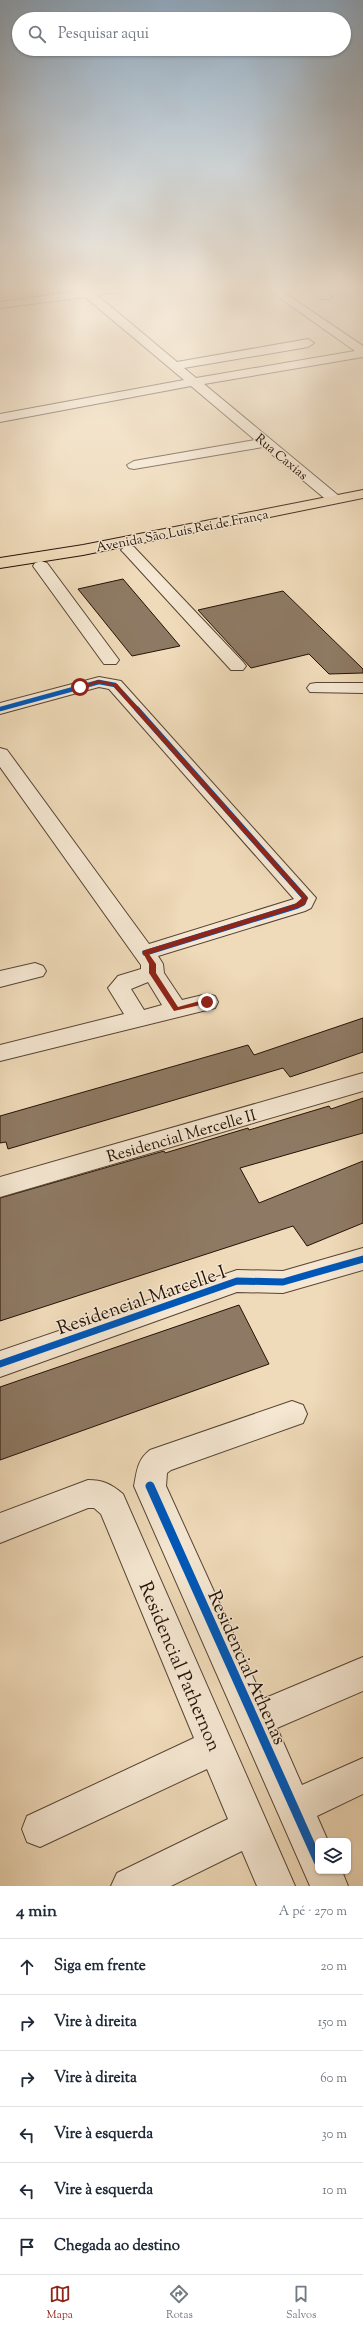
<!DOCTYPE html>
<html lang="pt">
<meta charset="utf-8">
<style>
:root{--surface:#fff;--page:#f2f2f3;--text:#1f2937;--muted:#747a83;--line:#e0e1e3;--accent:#8f2418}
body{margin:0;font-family:"Sorts Mill Goudy",serif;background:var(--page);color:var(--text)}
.controls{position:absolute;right:12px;bottom:12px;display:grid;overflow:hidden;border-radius:6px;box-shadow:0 1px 3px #0004}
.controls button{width:36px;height:36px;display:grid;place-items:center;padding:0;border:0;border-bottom:1px solid var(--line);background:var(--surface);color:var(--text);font:20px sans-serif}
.stop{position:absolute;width:12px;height:12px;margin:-9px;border:3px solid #8f2418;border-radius:50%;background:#fff}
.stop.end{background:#8f2418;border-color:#fff;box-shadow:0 1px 4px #0008}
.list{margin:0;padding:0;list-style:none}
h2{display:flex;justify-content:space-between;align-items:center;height:52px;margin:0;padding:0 16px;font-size:17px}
h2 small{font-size:13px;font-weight:400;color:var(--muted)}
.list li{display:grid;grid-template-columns:26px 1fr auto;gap:12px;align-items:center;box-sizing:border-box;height:56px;padding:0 16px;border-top:1px solid var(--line)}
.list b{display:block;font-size:15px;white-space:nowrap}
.list em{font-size:13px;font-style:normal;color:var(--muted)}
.icon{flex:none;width:22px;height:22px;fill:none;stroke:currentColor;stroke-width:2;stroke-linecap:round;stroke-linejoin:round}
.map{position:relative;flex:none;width:363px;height:1886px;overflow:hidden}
.search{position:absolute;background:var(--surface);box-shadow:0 1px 3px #0004;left:12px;right:12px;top:12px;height:44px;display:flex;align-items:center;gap:10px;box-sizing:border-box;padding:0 14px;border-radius:22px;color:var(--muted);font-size:15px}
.sheet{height:388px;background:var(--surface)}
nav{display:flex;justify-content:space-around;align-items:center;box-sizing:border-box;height:56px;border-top:1px solid var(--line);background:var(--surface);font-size:11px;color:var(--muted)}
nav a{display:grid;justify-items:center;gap:2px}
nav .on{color:var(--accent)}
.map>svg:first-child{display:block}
.building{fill:#8e7a64;stroke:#241207}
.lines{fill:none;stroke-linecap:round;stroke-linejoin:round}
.minor-casing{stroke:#574434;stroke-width:2}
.major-casing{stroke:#241207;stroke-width:2}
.minor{fill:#f5e7d2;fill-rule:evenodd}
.major{fill:#efdab9;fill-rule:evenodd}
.cycleway-far3-casing{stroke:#f5e7d2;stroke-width:6}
.cycleway-far2-casing{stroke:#f5e7d2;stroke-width:8}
.cycleway-far1-casing{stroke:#f5e7d2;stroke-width:10}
.cycleway-casing{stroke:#f5e7d2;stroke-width:12}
.cycleway-far3{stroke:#0057b8;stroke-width:4.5}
.cycleway-far2{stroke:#0057b8;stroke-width:5.5}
.cycleway-far1{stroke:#0057b8;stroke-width:7}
.cycleway{stroke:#0057b8;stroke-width:9}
.route{fill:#8f2418}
.labels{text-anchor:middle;stroke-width:3;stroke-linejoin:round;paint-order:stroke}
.far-street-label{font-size:13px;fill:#241207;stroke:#f5e7d2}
.street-label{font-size:16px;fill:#241207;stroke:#f5e7d2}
.near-street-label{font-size:19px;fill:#241207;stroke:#f5e7d2}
</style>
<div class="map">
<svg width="363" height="1886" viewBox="0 0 363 1886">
<rect width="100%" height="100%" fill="#efdab9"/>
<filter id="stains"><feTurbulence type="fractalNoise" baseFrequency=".005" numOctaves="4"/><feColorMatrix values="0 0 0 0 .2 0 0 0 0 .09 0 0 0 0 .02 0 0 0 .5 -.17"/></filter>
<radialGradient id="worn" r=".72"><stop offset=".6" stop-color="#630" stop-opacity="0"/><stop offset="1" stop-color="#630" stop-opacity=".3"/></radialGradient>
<g class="building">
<path d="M123 579 180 646 132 656 78 589Z"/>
<path d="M283 591 363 669V673L329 674 309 654 251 668 198 610Z"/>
<path d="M363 1018V1052L323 1066 290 1077 283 1068 8 1149 6 1142 0 1143V1116L248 1045 254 1055Z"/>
<path d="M363 1098V1133L240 1168 259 1203 363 1161V1223L307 1246 293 1226 0 1321V1198L164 1151 165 1153 248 1128 249 1130 329 1106 331 1109Z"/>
<path d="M239 1305 269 1364 0 1460V1387Z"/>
</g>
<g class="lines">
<defs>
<g id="minor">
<path d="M77 289H125L120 292 97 295 177 362 308 339 314 343 308 347 184 368 196 378 355 351 267 289H279L363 346V357L204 384 339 496 341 499 339 502H329L263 447 134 469 129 468 127 465 134 461 255 440 191 386 0 422V414L184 380 85 297 0 308V302L78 291Z"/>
<path d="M308 289H321L332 297 330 299H322Z"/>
<path d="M129 545 134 547 243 662 246 666 243 670H231L124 553 121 550 124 547Z"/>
<path d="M41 561 47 563 116 656 119 660 116 664H104L33 566 35 563Z"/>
<path d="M99 677 121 681 316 898 311 908 305 911 158 956 163 964 164 973 182 1000 207 994 215 996 218 1002 215 1008 0 1061V1045L124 1014 108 988 118 976 141 969V965L0 767V748L7 750 149 944 294 899 109 689 99 687 0 714V703ZM148 982 162 1005 144 1010 131 989Z"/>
<path d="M316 683H363V693L310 692 307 688 310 684Z"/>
<path d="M35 963 43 966 46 971 43 976 0 987V971Z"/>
<path d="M363 1073V1091L0 1197V1177Z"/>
<path d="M363 1248V1270L283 1293 237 1292 0 1377V1351L237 1270 283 1271Z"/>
<path d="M292 1401 303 1405 307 1414 303 1423 171 1470 167 1473 166 1486 263 1699 363 1657V1691L277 1728 302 1785 363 1758V1794L317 1816 328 1841H318V1871H342L348 1886H310L134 1486C137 1471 137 1460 150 1450Z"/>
<path d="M88 1480C103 1480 111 1484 123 1494L295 1886H257L242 1851 171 1886H111L117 1873 228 1819 207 1769 40 1847 27 1842 22 1829 27 1816 194 1738 101 1514 94 1508H88L0 1543V1513Z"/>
</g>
<path id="major" d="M363 490V498L83 555 0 568V558L83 545Z"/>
</defs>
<use href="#minor" class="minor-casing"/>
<use href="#major" class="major-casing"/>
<use href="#minor" class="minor"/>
<use href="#major" class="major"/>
<defs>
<path id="cycleway-far3" d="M0 709 99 682 115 685 138 710"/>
<path id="cycleway-far2" d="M137 709 305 898 303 903 297 906 145 953"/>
<path id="cycleway-far1" d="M0 1364 237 1281 283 1282 363 1259"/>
<path id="cycleway" d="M150 1486 318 1861"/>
</defs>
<use href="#cycleway-far3" class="cycleway-far3-casing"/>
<use href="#cycleway-far2" class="cycleway-far2-casing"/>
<use href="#cycleway-far1" class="cycleway-far1-casing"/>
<use href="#cycleway" class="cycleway-casing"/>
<use href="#cycleway-far3" class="cycleway-far3"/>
<use href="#cycleway-far2" class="cycleway-far2"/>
<use href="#cycleway-far1" class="cycleway-far1"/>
<use href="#cycleway" class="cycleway"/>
</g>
<linearGradient id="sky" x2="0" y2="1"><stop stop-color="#8fa8bd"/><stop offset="0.52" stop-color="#f8eee0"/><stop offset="1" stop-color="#f8eee0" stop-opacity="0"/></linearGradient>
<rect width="363" height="553" fill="url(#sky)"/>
<path class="route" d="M98 680 117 684 308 898 305 904 300 907 149 954 156 964V973L178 1007 207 999 209 1000V1003L174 1011 149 973V964L142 951 295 904 302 898 113 686 99 683 80 688 78 687Z"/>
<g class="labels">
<g class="far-street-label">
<text transform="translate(282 456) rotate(40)" y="5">Rua Caxias</text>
<text transform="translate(182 530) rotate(-11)" y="5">Avenida São Luís Rei de França</text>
</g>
<g class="street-label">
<text transform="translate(181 1135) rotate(-16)" y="6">Residencial Mercelle II</text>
</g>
<g class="near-street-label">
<text transform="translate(141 1299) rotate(-19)" y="7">Residencial Marcelle I</text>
<text transform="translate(181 1666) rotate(67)" y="7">Residencial Pathernon</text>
<text transform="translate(248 1667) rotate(66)" y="7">Residencial Athenas</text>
</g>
</g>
<rect width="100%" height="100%" filter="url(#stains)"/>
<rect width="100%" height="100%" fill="url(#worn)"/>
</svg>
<div class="controls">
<button><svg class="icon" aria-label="layers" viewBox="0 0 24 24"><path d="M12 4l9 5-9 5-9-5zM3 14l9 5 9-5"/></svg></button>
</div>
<div class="stop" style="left:80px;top:687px"></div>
<div class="stop end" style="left:207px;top:1002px"></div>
<div class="search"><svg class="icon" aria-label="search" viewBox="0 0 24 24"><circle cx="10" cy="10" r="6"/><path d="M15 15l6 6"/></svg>Pesquisar aqui</div>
</div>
<section class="sheet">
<h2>4 min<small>A pé · 270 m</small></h2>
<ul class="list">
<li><svg class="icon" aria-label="ahead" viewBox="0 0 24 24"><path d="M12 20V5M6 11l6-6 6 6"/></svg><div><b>Siga em frente</b></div><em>20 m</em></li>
<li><svg class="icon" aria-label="right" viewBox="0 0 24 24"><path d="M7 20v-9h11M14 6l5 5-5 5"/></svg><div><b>Vire à direita</b></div><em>150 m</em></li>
<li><svg class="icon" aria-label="right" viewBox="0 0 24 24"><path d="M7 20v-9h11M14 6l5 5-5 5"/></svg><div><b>Vire à direita</b></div><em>60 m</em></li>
<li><svg class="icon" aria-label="left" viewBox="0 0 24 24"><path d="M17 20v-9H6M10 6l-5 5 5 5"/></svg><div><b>Vire à esquerda</b></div><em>30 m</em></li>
<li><svg class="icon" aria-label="left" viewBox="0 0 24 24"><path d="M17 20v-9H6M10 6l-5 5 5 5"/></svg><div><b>Vire à esquerda</b></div><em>10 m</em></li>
<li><svg class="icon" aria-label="arrive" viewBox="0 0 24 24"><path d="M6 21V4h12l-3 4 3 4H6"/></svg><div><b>Chegada ao destino</b></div></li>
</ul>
</section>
<nav>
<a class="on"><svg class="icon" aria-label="map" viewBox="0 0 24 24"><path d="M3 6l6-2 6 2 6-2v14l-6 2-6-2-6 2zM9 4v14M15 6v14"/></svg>Mapa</a>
<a><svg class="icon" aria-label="directions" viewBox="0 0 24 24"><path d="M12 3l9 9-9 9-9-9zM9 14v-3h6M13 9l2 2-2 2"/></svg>Rotas</a>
<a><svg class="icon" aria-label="saved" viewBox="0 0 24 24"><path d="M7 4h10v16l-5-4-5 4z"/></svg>Salvos</a>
</nav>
